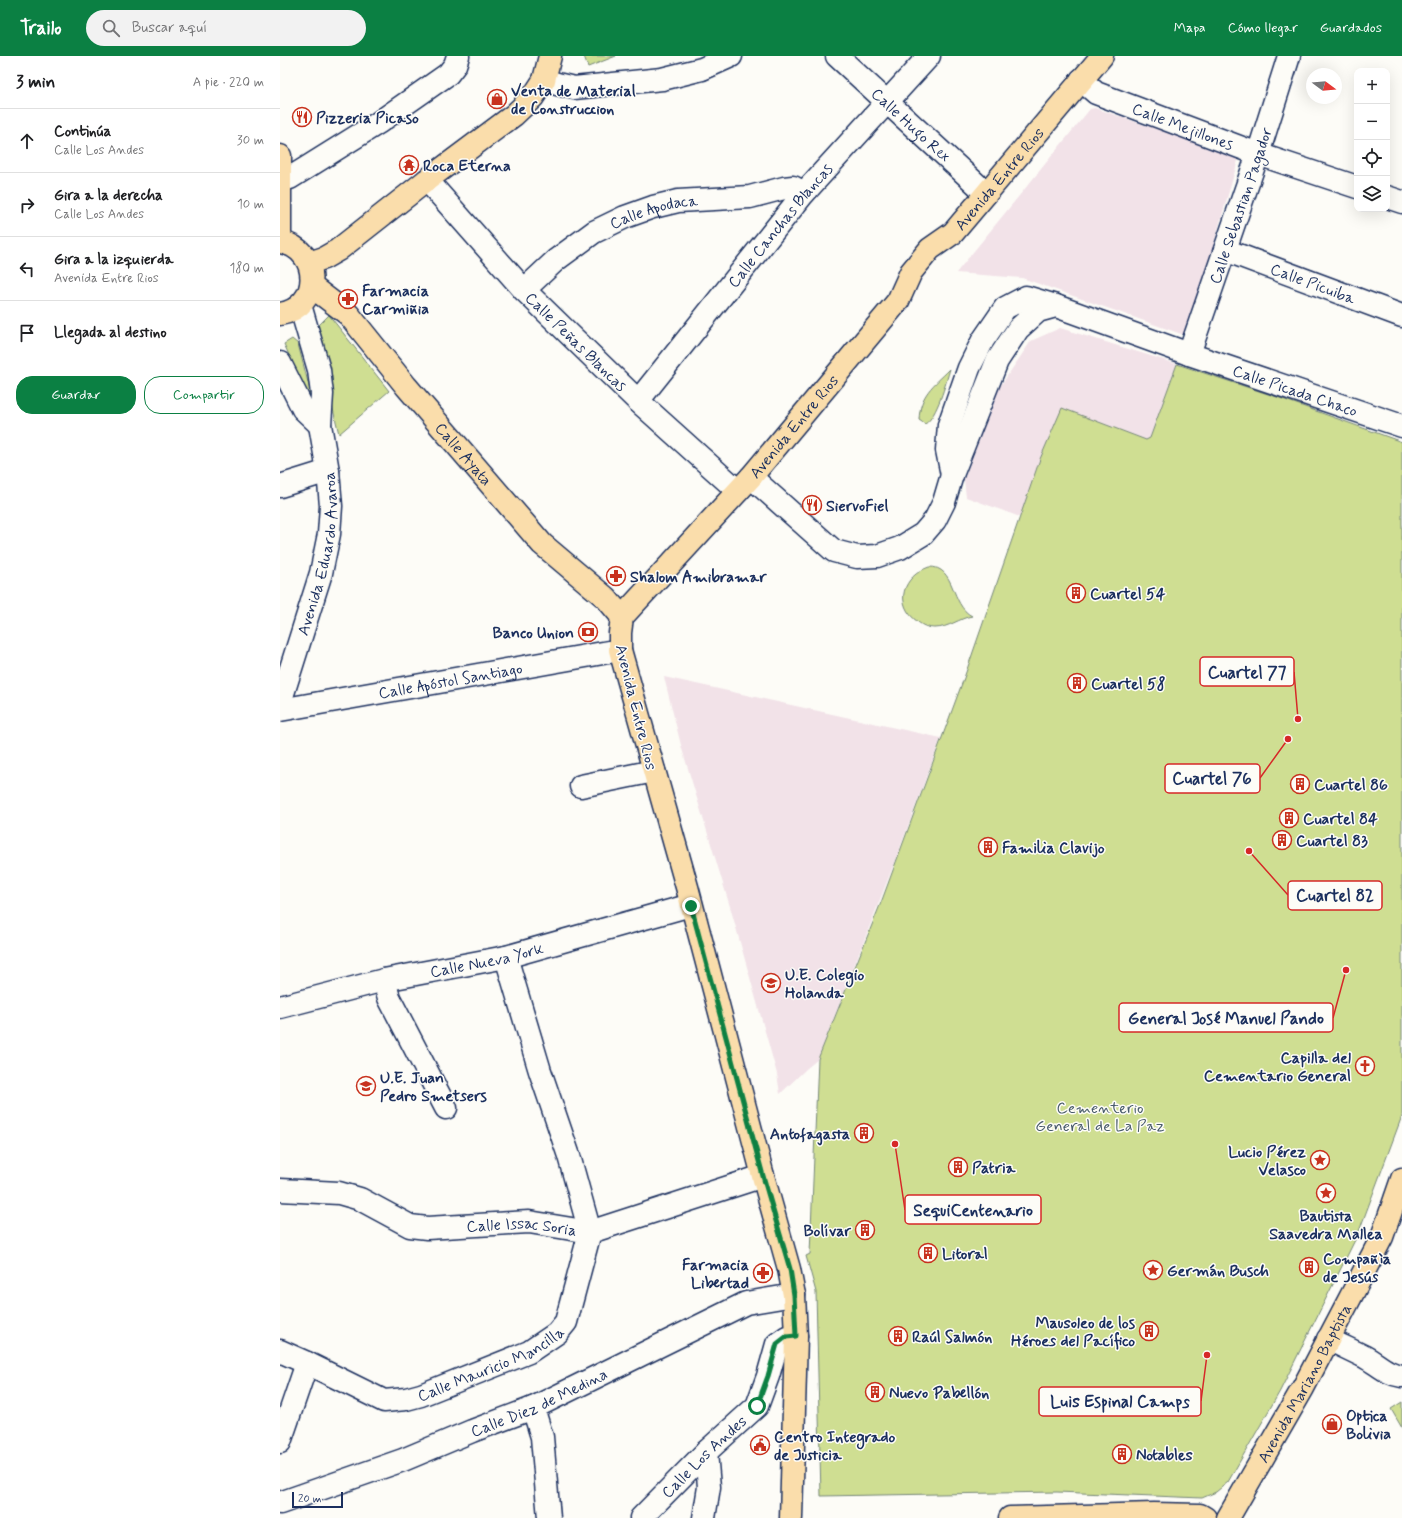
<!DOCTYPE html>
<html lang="es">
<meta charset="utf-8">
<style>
:root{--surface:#fff;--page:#f2f2f2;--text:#202124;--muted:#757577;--line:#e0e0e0;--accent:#0b8043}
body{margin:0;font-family:Mynerve,sans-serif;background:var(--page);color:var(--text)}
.controls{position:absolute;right:12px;top:12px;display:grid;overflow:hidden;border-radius:8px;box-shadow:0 4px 16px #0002}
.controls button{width:36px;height:36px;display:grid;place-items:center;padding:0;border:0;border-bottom:1px solid var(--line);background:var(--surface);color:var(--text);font:20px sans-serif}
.compass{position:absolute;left:1026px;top:12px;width:36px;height:36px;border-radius:50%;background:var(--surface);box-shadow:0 4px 16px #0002;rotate:106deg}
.scale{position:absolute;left:12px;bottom:10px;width:51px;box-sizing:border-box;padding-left:4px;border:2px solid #1b2f5e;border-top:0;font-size:11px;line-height:14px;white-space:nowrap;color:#1b2f5e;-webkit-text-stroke:3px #fdfcf7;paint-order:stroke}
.stop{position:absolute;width:12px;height:12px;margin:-9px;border:3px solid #0b8043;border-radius:50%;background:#fff}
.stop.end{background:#0b8043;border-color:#fff;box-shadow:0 1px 4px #0008}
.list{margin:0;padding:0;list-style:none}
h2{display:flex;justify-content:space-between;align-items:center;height:52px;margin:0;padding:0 16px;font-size:17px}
h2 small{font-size:13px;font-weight:400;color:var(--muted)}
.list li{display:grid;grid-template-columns:26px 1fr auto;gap:12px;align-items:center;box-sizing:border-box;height:64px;padding:0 16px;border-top:1px solid var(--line)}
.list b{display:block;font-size:15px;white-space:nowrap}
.list p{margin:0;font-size:13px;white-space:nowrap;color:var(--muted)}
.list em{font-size:13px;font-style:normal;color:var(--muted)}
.actions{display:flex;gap:8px;padding:12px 16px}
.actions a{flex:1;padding:9px 0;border:1px solid var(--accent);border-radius:16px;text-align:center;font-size:14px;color:var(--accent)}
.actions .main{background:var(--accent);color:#fff}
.icon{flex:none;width:22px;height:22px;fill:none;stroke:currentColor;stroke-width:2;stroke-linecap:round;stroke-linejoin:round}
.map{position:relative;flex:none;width:1122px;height:1462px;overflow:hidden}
header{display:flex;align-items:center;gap:24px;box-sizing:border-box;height:56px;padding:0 20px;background:var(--accent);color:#fff}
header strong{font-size:19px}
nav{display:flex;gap:22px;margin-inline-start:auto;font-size:14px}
.search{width:280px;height:36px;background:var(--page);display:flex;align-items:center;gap:10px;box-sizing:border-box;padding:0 14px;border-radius:22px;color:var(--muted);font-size:15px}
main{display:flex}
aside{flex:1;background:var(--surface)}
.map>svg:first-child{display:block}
.built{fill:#f2e2e8}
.green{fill:#cfde92;stroke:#758678}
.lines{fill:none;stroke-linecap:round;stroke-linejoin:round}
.minor-casing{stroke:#1b2f5e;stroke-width:25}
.major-casing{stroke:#1b2f5e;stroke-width:25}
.minor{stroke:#fdfcf7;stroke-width:22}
.major{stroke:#faddab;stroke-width:22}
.route{stroke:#0b8043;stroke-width:5}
.labels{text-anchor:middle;stroke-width:3;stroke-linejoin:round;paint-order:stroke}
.poi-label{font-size:16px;font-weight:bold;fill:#1b2f5e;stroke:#fdfcf7;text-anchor:start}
.street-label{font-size:16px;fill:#1b2f5e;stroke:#fdfcf7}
.park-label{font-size:16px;fill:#485b6b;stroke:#fdfcf7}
.leader{fill:none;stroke:#d62828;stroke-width:1.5}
.callout-dot{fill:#d62828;stroke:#fdfcf7;stroke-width:1.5}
.callout{fill:#fdfcf7;stroke:#d62828;stroke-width:1.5}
.callout-label{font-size:17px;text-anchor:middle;font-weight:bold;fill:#1b2f5e}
</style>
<header>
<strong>Trailo</strong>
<div class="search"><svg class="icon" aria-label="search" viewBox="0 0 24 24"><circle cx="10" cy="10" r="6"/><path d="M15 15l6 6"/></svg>Buscar aquí</div>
<nav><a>Mapa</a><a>Cómo llegar</a><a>Guardados</a></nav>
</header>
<main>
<aside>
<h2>3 min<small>A pie · 220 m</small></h2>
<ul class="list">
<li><svg class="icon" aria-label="ahead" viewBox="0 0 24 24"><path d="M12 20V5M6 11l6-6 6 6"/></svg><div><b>Continúa</b><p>Calle Los Andes</p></div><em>30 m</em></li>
<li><svg class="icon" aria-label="right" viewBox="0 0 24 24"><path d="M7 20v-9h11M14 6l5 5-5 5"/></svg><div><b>Gira a la derecha</b><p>Calle Los Andes</p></div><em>10 m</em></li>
<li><svg class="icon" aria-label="left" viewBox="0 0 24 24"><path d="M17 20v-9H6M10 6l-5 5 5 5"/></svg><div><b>Gira a la izquierda</b><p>Avenida Entre Rios</p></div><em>180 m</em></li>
<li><svg class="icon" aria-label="arrive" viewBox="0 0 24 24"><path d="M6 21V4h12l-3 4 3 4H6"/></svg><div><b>Llegada al destino</b></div></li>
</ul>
<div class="actions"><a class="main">Guardar</a><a>Compartir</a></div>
</aside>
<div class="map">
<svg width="1122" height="1462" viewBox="0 0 1122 1462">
<rect width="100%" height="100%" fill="#fdfcf7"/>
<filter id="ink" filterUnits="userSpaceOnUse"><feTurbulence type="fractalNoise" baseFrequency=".025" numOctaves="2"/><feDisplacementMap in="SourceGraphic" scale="8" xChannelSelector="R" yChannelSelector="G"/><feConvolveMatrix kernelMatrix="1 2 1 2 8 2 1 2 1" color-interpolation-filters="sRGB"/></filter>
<g filter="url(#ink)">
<g class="built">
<path d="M815 52 959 101 907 280 742 222 676 217 810 53Z"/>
<path d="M780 272 897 308 870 382 866 384 782 352 760 403 740 461 686 441 684 423 719 332 751 285Z"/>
<path d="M384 621 661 682 617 800 538 1003 526 1013 500 1038 497 1018 451 854 402 693Z"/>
</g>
<g class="green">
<path d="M304 0H336L308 11Z"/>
<path d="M49 259 109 335 59 378 34 274Z"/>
<path d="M12 283 18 288 37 361 4 288Z"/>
<path d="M897 308 997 341 1122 386V1060L1078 1178 1000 1335 948 1426 936 1436 922 1442 777 1436 541 1440 536 1236 526 1200 530 1198 538 1003 602 844 684 622 760 403 782 352 866 384 870 382Z"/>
<path d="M670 313C666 326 657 361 645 368L639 364C640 338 653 330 670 313Z"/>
<path d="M649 511C676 510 670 549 692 560 680 562 668 572 655 572 649 572 643 570 638 566 613 548 623 520 649 511Z"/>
<path d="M1122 1346V1372L1111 1353Z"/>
</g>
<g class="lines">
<defs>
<g id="minor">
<path id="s1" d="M557 0 706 137"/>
<path d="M264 24 277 28 294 32 382 23 422 13 451 0"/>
<path id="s2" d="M801 24 816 37 978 98 1077 131"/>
<path d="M1 123 10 122 98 67 168 18 175 9 178 0"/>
<path id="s3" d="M147 124 244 234 358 345 458 435"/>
<path d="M1107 141 1122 146"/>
<path id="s4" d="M945 194 1122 260"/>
<path id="s5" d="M244 234 276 204 314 176 345 161 373 151 398 145 470 141 504 132 513 131 524 137"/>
<path id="s6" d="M909 298 978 98 1009 0"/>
<path d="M0 307 23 353 40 369"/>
<path id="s7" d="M358 345 524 137 649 0"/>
<path d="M672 419 667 394 669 369 689 312 703 284 725 252 746 241 776 250"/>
<path id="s8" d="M471 421 554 495 577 501 597 500 620 492 643 478 655 464 664 446 672 419 717 305 738 273 758 255 776 250 909 298 1122 370"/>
<path d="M0 430 48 415"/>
<path id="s9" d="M0 647 41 517 49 478 51 450 48 415 40 369 42 338 39 314 20 249"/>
<path id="s10" d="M0 654 340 594"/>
<path d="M301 730 374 715"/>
<path d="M104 924 109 942 166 1052"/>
<path id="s11" d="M0 951 104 924 226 901 411 849"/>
<path id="s12" d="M0 1134 59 1137 80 1143 130 1170 147 1172 249 1166 310 1176 483 1120"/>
<path d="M1048 1283C1060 1289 1073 1295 1085 1301 1098 1308 1106 1318 1122 1320"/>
<path id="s13" d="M0 1295 27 1307 104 1345 126 1343 141 1339 249 1296 277 1277 286 1266 310 1176 289 1100 260 1015 226 901"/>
<path d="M253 1352 262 1381 269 1462"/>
<path d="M0 1386 27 1307"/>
<path id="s14" d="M0 1447 123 1404 192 1375 253 1352 466 1247 514 1239"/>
<path id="s15" d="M361 1462 426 1396 477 1350 488 1320 497 1288 507 1281 516 1280"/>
<path d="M424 1462 429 1431 426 1396"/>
</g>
<g id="major">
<path d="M0 100V179"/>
<path d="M0 186C42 193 42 252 0 258"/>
<path d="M29 207 44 202 58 194 147 124 234 59 253 41 264 24 270 0"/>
<path id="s16" d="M31 230 69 259 126 330 262 488 326 542 342 561"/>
<path id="s17" d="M511 1462 516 1280 514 1239 509 1213 483 1120 407 831 340 594V577L342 561 471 421 618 245 631 216 650 193 673 177 822 0"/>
<path d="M730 1462 874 1458 920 1459 925 1462"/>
<path id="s18" d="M948 1462 1023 1332 1102 1181 1122 1123"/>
</g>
</defs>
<use href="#minor" class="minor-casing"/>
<use href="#major" class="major-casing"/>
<use href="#minor" class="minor"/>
<use href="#major" class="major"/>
</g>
</g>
<g class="lines" filter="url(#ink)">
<path class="route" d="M411 850 483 1120 510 1213 514 1239 516 1280 506 1281 497 1288 488 1320 477 1350"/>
</g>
<defs>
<symbol id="shop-ring" viewBox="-11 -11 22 22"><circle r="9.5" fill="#fdfcf7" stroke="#c8321e" stroke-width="1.5"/><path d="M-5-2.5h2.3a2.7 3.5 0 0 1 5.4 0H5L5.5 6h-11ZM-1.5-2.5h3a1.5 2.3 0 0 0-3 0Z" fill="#c8321e"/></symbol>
<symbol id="restaurant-ring" viewBox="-11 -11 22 22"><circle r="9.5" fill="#fdfcf7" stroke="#c8321e" stroke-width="1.5"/><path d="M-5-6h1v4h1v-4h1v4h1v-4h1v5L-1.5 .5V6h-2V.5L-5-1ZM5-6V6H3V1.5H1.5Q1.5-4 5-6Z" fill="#c8321e"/></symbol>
<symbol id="temple-ring" viewBox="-11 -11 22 22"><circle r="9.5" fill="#fdfcf7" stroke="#c8321e" stroke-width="1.5"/><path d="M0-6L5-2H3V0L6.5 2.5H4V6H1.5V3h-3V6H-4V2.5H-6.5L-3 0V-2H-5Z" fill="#c8321e"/></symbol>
<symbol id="pharmacy-ring" viewBox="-11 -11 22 22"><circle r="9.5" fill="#fdfcf7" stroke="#c8321e" stroke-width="1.5"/><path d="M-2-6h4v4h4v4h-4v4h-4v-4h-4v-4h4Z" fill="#c8321e"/></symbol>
<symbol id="building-ring" viewBox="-11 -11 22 22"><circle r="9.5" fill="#fdfcf7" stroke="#c8321e" stroke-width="1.5"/><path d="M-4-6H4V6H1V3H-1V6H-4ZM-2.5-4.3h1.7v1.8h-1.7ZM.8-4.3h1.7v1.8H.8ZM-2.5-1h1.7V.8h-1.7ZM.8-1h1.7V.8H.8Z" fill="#c8321e"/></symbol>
<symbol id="bank-ring" viewBox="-11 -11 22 22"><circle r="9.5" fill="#fdfcf7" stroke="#c8321e" stroke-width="1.5"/><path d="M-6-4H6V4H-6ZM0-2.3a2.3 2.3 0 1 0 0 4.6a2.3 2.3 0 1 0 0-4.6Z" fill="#c8321e"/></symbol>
<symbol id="school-ring" viewBox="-11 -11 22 22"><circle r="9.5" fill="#fdfcf7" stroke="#c8321e" stroke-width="1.5"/><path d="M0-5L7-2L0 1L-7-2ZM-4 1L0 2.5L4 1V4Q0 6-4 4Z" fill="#c8321e"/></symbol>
<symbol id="church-ring" viewBox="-11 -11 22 22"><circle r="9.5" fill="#fdfcf7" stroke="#c8321e" stroke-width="1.5"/><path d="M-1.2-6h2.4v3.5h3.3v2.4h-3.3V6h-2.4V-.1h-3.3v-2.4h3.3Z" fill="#c8321e"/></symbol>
<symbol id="sight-ring" viewBox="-11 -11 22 22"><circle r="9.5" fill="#fdfcf7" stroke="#c8321e" stroke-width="1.5"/><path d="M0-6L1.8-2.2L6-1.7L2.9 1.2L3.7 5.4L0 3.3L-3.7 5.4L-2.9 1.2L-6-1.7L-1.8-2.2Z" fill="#c8321e"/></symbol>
<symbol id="civic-ring" viewBox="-11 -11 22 22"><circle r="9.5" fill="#fdfcf7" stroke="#c8321e" stroke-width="1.5"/><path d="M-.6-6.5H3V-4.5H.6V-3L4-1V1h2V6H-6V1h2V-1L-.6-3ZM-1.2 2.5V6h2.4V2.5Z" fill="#c8321e"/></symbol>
</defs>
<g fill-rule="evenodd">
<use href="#shop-ring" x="206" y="32" width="22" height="22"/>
<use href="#restaurant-ring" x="11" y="50" width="22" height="22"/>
<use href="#temple-ring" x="118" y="98" width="22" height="22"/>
<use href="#pharmacy-ring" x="57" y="232" width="22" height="22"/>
<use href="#restaurant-ring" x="521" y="438" width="22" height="22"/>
<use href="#pharmacy-ring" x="325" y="509" width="22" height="22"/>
<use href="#building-ring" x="785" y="526" width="22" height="22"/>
<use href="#bank-ring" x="297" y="565" width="22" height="22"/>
<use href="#building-ring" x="786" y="616" width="22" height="22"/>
<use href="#building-ring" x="1009" y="717" width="22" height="22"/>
<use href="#building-ring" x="998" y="751" width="22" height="22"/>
<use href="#building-ring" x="991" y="773" width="22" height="22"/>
<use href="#building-ring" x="697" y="780" width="22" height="22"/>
<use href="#school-ring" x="480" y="916" width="22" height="22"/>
<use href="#church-ring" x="1074" y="999" width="22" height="22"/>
<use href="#school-ring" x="75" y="1019" width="22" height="22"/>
<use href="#building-ring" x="573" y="1066" width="22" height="22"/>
<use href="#sight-ring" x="1029" y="1093" width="22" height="22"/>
<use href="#building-ring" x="667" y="1100" width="22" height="22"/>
<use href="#sight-ring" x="1035" y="1126" width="22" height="22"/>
<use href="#building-ring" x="574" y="1163" width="22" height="22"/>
<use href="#building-ring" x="637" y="1186" width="22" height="22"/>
<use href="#building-ring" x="1018" y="1200" width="22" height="22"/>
<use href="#sight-ring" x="862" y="1203" width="22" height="22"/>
<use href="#pharmacy-ring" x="472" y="1206" width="22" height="22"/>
<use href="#building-ring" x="858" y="1264" width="22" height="22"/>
<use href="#building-ring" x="607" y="1269" width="22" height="22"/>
<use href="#building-ring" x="584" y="1325" width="22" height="22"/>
<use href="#shop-ring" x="1041" y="1357" width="22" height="22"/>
<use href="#civic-ring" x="469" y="1378" width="22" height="22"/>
<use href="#building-ring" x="831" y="1387" width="22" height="22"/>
</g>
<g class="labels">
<g class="poi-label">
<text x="231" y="40">Venta de Material<tspan x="231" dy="18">de Construccion</tspan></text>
<text x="36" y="67">Pizzeria Picaso</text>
<text x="143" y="115">Roca Eterna</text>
<text x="82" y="240">Farmacia<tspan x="82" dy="18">Carmiñia</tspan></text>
<text x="546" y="455">SiervoFiel</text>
<text x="350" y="526">Shalom Amibramar</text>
<text x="810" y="543">Cuartel 54</text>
<text x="294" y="582" text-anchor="end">Banco Union</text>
<text x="811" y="633">Cuartel 58</text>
<text x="1034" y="734">Cuartel 86</text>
<text x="1023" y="768">Cuartel 84</text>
<text x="1016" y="790">Cuartel 83</text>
<text x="722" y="797">Familia Clavijo</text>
<text x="505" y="924">U.E. Colegio<tspan x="505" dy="18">Holanda</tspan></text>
<text x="1071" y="1007" text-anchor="end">Capilla del<tspan x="1071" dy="18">Cementario General</tspan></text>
<text x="100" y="1027">U.E. Juan<tspan x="100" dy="18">Pedro Smetsers</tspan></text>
<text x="570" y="1083" text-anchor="end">Antofagasta</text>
<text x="1026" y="1101" text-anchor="end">Lucio Pérez<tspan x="1026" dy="18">Velasco</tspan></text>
<text x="692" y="1117">Patria</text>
<text x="1046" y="1165" text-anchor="middle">Bautista<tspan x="1046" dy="18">Saavedra Mallea</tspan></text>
<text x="571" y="1180" text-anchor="end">Bolívar</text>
<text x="662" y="1203">Litoral</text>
<text x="1043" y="1208">Compañìa<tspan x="1043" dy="18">de Jesús</tspan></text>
<text x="469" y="1214" text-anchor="end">Farmacia<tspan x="469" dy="18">Libertad</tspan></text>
<text x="887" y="1220">Germán Busch</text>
<text x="855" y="1272" text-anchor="end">Mausoleo de los<tspan x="855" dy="18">Héroes del Pacífico</tspan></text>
<text x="632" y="1286">Raúl Salmón</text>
<text x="609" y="1342">Nuevo Pabellón</text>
<text x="1066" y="1365">Optica<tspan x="1066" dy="18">Bolivia</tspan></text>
<text x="494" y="1386">Centro Integrado<tspan x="494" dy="18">de Justicia</tspan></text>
<text x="856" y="1404">Notables</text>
</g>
<g class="street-label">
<text dy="6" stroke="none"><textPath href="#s1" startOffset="101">Calle Hugo Rex</textPath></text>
<text dy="6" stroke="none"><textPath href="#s2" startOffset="113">Calle Mejillones</textPath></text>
<text dy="6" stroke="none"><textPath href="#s17" startOffset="1505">Avenida Entre Rios</textPath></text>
<text dy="6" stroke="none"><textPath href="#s6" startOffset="157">Calle Sebastian Pagador</textPath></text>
<text dy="6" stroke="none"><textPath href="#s5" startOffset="155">Calle Apodaca</textPath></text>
<text dy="6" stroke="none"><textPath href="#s7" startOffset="226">Calle Canchas Blancas</textPath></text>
<text dy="6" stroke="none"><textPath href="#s4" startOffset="94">Calle Picuiba</textPath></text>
<text dy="6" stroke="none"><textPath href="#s3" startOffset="220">Calle Peñas Blancas</textPath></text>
<text dy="6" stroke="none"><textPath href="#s8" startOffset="733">Calle Picada Chaco</textPath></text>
<text dy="6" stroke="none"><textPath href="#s17" startOffset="1181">Avenida Entre Rios</textPath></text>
<text dy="6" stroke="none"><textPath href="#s16" startOffset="228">Calle Ayata</textPath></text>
<text dy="6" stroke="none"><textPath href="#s9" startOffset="155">Avenida Eduardo Avaroa</textPath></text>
<text dy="6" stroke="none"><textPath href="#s10" startOffset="173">Calle Apóstol Santiago</textPath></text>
<text transform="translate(357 651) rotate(76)" y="6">Avenida Entre Rios</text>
<text dy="6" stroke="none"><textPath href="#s11" startOffset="212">Calle Nueva York</textPath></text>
<text dy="6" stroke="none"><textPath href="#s12" startOffset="250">Calle Issac Soria</textPath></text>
<text dy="6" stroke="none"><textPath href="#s13" startOffset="229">Calle Mauricio Mancilla</textPath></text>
<text dy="6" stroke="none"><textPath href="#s18" startOffset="155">Avenida Mariano Baptista</textPath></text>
<text dy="6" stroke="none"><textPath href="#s14" startOffset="278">Calle Diez de Medina</textPath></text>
<text dy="6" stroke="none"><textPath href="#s15" startOffset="88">Calle Los Andes</textPath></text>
</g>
<g class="park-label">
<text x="820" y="1057">Cementerio<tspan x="820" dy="18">General de La Paz</tspan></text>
</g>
</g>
<path class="leader" d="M1018 663L1014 616M1008 683L980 722M969 795L1008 839M1066 914L1053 962M615 1088L625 1154M927 1299L921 1345"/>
<g class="callout-dot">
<circle cx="1018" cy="663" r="4"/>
<circle cx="1008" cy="683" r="4"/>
<circle cx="969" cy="795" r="4"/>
<circle cx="1066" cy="914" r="4"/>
<circle cx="615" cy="1088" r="4"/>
<circle cx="927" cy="1299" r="4"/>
</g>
<g class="callout">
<rect x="920" y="601" width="94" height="29" rx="4"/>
<rect x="885" y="708" width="95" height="29" rx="4"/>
<rect x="1008" y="825" width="94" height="29" rx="4"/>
<rect x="839" y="947" width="214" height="29" rx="4"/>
<rect x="625" y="1139" width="136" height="29" rx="4"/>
<rect x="759" y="1331" width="162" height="29" rx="4"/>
</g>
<g class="callout-label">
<text x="967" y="622">Cuartel 77</text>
<text x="932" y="728">Cuartel 76</text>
<text x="1055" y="845">Cuartel 82</text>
<text x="946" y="968">General José Manuel Pando</text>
<text x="693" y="1160">SequiCentenario</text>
<text x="840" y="1351">Luis Espinal Camps</text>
</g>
</svg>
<div class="controls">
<button>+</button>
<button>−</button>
<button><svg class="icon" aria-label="locate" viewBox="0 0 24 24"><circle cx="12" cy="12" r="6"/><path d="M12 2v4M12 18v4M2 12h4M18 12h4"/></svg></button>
<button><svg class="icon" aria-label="layers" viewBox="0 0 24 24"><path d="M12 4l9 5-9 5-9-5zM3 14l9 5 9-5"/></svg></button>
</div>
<svg class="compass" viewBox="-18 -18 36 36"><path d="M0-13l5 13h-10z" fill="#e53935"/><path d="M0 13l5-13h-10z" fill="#757577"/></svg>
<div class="scale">20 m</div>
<div class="stop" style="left:477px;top:1350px"></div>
<div class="stop end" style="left:411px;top:850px"></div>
</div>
</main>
